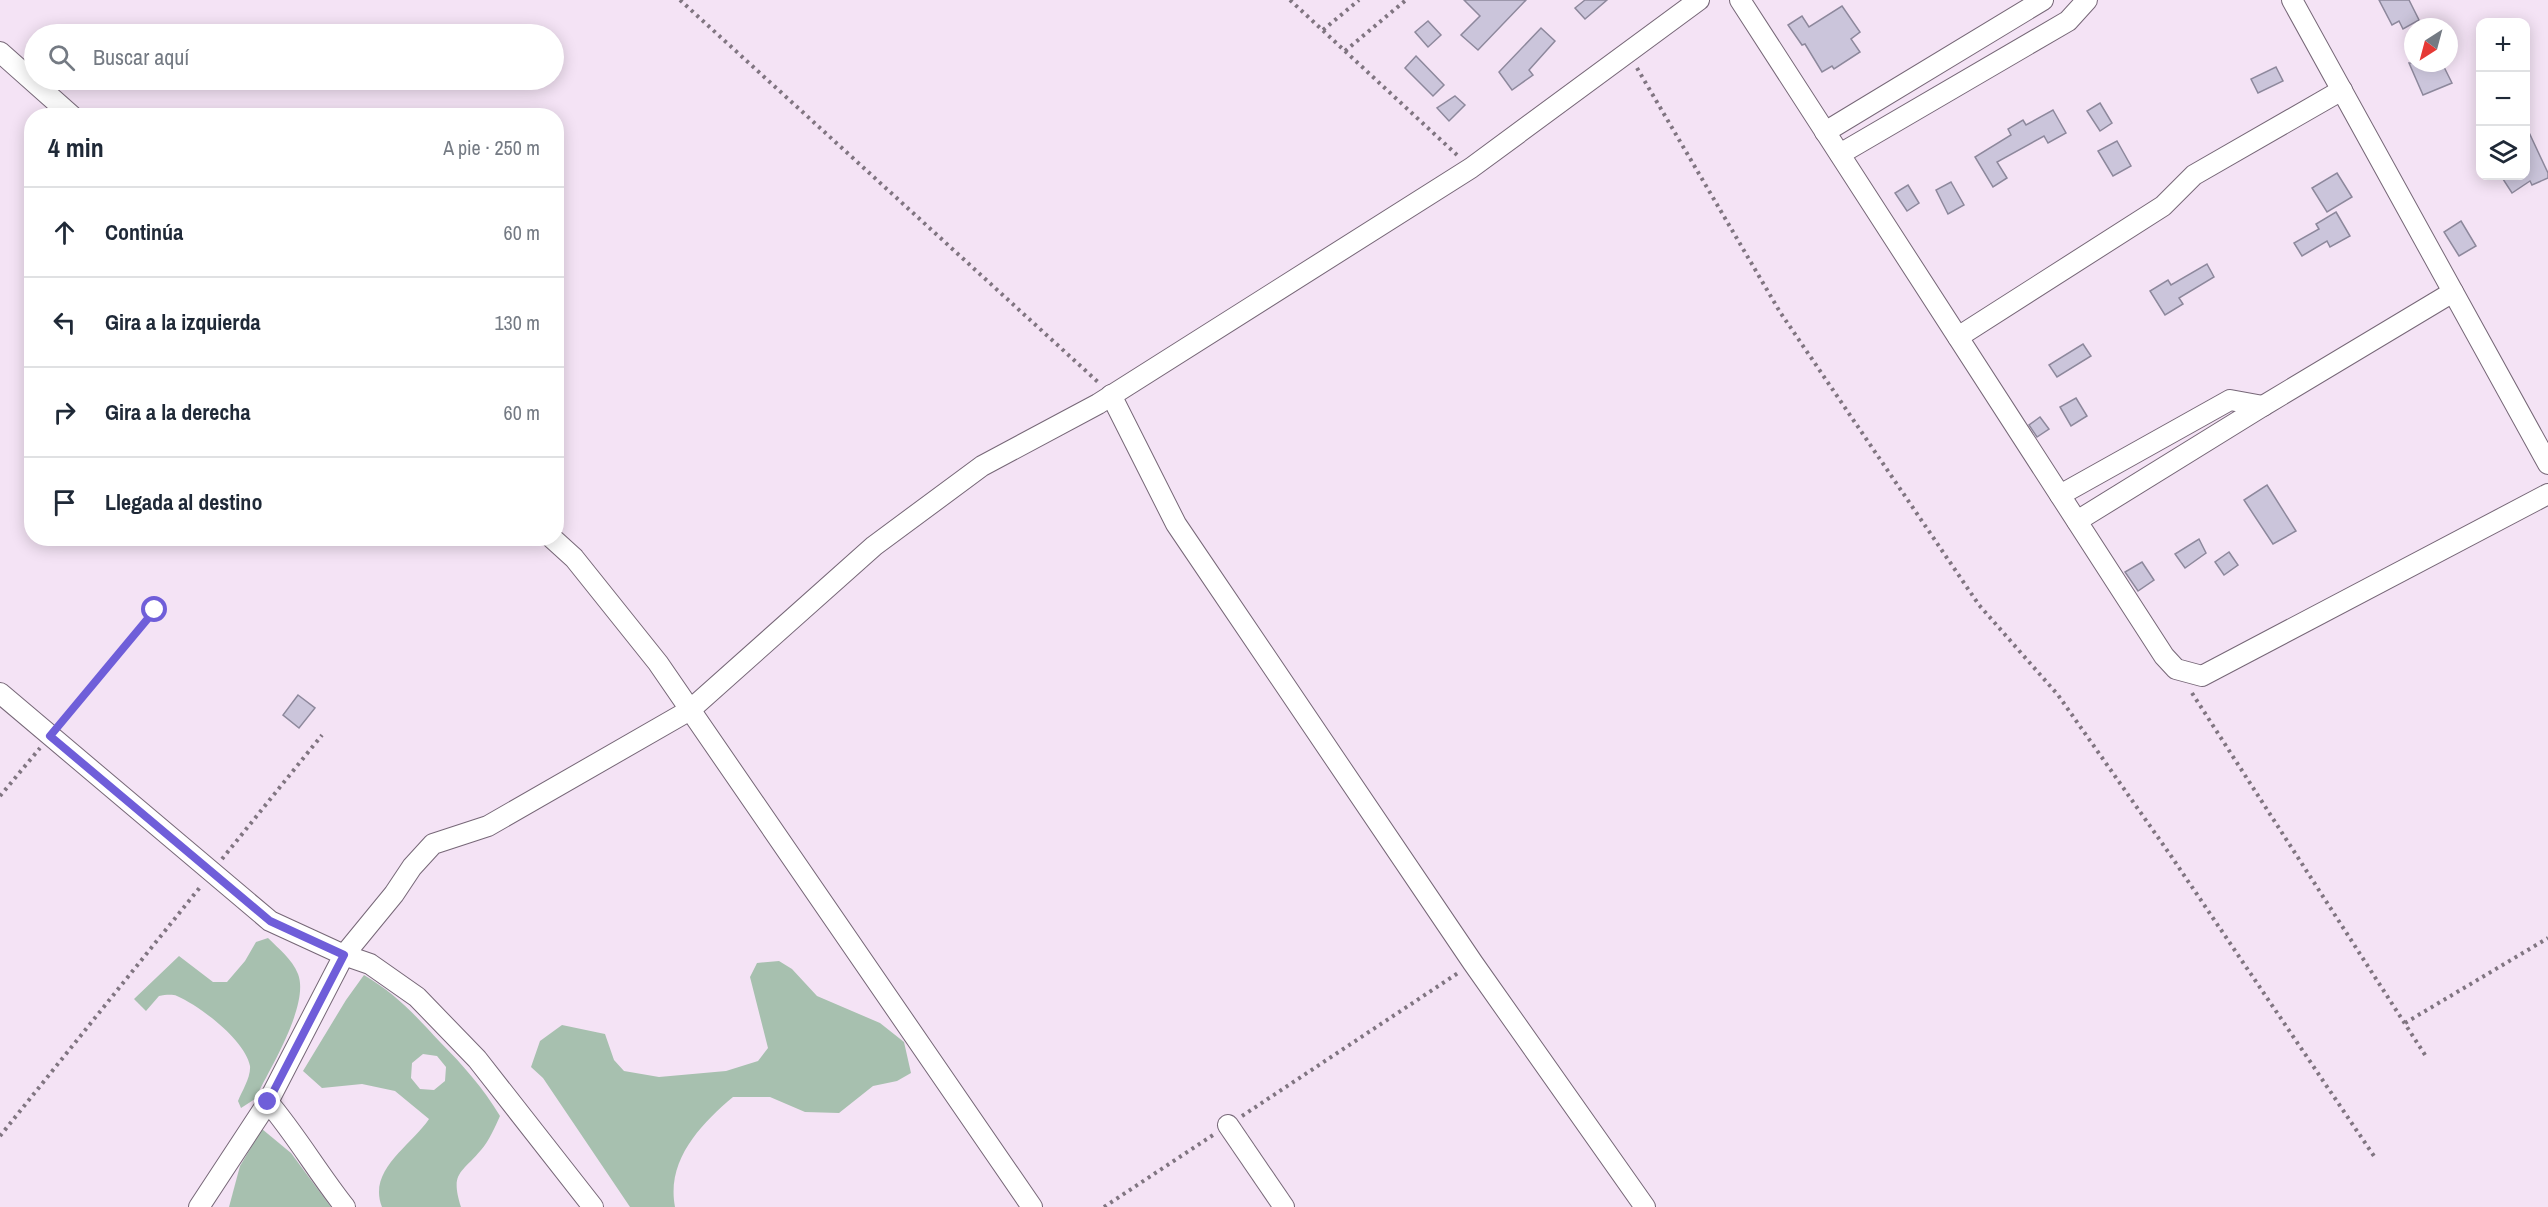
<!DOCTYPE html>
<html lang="es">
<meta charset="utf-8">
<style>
:root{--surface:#fff;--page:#f2f2f3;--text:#1f2937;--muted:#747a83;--line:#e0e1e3}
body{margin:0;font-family:"Archivo Narrow",sans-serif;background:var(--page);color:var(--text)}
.controls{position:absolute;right:18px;top:18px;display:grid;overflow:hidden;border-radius:12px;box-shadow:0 3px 15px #0003}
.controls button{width:54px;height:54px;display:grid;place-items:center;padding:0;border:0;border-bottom:2px solid var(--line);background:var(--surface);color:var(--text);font:30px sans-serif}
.compass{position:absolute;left:2404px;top:18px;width:54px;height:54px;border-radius:50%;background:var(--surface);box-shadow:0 3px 15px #0003;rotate:216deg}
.stop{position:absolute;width:18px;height:18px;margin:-14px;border:4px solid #6f5ed9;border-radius:50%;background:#fff}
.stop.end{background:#6f5ed9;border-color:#fff;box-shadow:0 2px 6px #0008}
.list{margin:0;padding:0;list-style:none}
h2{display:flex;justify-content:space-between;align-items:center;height:78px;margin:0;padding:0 24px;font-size:26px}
h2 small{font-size:20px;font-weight:400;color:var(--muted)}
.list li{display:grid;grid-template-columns:39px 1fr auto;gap:18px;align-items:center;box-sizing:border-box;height:90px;padding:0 24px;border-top:2px solid var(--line)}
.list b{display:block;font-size:22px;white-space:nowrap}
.list em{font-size:20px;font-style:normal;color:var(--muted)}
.icon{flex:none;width:33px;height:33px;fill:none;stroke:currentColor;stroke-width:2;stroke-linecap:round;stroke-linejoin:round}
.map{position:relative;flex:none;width:2548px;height:1207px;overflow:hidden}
.search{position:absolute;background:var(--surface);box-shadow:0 3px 15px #0003;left:24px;top:24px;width:540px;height:66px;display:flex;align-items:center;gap:15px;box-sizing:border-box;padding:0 21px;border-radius:33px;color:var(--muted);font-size:22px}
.panel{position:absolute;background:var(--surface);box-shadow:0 3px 15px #0003;left:24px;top:108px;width:540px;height:438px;border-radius:24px}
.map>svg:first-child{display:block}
.green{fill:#a7c0af;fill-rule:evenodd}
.building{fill:#cbc5db;stroke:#8d889c;stroke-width:1.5}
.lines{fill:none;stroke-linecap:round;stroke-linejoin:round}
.minor-casing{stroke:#766777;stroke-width:22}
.path{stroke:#807581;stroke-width:4;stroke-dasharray:3 4.5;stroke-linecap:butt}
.minor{stroke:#fff;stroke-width:20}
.route{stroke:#6f5ed9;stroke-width:8}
</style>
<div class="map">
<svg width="2548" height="1207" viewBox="0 0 2548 1207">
<rect width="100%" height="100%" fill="#f4e3f5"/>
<g class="green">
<path d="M268 938C279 949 292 959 298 974 310 1005 269 1070 255 1099L241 1108 238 1101C242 1091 251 1077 250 1066 245 1040 200 1006 177 996 172 994 165 995 159 996L146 1011 134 999 179 956 213 982H227L245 961 256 942Z"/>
<path d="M779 961 792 969 817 996 880 1023 904 1042 911 1073 897 1081 873 1086 839 1113 805 1112 770 1097H733C701 1124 666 1160 675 1207H630L543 1078 531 1067 540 1041 562 1025 605 1034 614 1060 624 1071 659 1077 726 1071 758 1061 768 1048 750 977 757 963Z"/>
<path d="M364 975C396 994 415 1015 440 1042 463 1065 483 1088 500 1116 495 1127 489 1141 481 1150 461 1174 450 1172 461 1207H382C367 1170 412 1145 429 1119L395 1091 362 1084 322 1088 303 1071 346 1000ZM423 1054 437 1056 446 1067 445 1081 434 1090 420 1089 411 1078 412 1063Z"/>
<path d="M262 1129 291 1153 331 1207H229L240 1166Z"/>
</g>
<g class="building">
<path d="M1464 0H1526L1478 50 1461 35 1480 16Z"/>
<path d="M1585 0H1607L1585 19 1575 8Z"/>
<path d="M2379 0H2409L2419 20 2403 29 2399 21 2392 25Z"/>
<path d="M1842 6 1860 32 1851 39 1860 52 1834 69 1832 66 1822 72 1805 44 1802 45 1788 25 1802 16 1809 27Z"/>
<path d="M1428 21 1441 35 1428 47 1415 32Z"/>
<path d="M1541 28 1555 41 1529 70 1533 75 1512 90 1499 72Z"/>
<path d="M1416 56 1444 85 1433 96 1405 68Z"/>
<path d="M2409 63H2442L2452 83 2423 95Z"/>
<path d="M2276 67 2283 81 2258 93 2251 79Z"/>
<path d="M1455 96 1465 105 1449 121 1437 108Z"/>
<path d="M2100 103 2112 123 2100 131 2087 111Z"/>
<path d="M2053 110 2066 133 2048 143 2044 136 1997 162 2007 178 1993 187 1975 157 2011 135 2008 129 2023 120 2026 125Z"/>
<path d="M2526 126 2548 173V178L2532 185 2530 181 2512 193 2501 176H2526Z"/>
<path d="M2117 141 2131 166 2113 176 2098 151Z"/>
<path d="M2337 173 2352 197 2327 212 2312 188Z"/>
<path d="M1951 182 1964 205 1948 214 1936 190Z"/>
<path d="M1908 185 1919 203 1907 211 1895 193Z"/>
<path d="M2336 212 2350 236 2330 247 2327 241 2302 256 2294 243 2319 229 2316 224Z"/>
<path d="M2461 221 2476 246 2459 256 2444 232Z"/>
<path d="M2207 264 2214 277 2179 298 2183 304 2165 315 2150 291 2168 280 2171 285Z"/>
<path d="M2083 344 2091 356 2057 377 2049 365Z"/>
<path d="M2076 398 2087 416 2071 426 2060 407Z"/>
<path d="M2040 417 2049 429 2037 437 2029 425Z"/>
<path d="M2267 485 2296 531 2273 544 2244 500Z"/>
<path d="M2199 539 2206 553 2185 568 2175 554Z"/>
<path d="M2229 552 2238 565 2224 575 2215 562Z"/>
<path d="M2142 562 2154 580 2138 591 2125 572Z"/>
<path d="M298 695 315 708 299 728 283 715Z"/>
</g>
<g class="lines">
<defs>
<g id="minor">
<path d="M1740 0 2164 656 2176 669 2202 676 2548 494"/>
<path d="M2292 0 2548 464"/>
<path d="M0 52 72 116"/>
<path d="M1825 132 2043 0"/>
<path d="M1840 154 2068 21 2087 0"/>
<path d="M1958 337 2163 206 2194 175 2342 90"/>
<path d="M1111 395 1176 524 1473 963 1645 1207"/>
<path d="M2263 406 2453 292"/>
<path d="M2060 495 2230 400 2263 406 2077 521"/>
<path d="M552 538 574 558 658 663 1032 1207"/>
<path d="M0 693 270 921 344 955 370 964 417 997 477 1059 593 1207"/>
<path d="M268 1102C296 1135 318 1173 345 1207"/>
<path d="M1228 1125 1284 1207"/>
<path d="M199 1207 268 1102 344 955 394 894 412 867 433 844 488 826 690 710 874 546 982 466 1098 404 1471 168 1699 0"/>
</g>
</defs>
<use href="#minor" class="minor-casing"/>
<g class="path">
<path d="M680 0 1098 382"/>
<path d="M1290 0 1457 155"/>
<path d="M1323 30 1359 0"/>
<path d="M1345 51 1406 0"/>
<path d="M1637 68 1780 312 1979 605 2058 695 2169 853 2376 1159"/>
<path d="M2192 693 2427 1058"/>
<path d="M62 721 155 610"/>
<path d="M0 796 40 748"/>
<path d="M222 859 322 735"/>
<path d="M2405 1023 2548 938"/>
<path d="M1242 1116 1458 973"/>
<path d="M0 1136 201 886"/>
<path d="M1104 1207 1213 1135"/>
</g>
<use href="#minor" class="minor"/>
</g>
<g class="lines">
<path class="route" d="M155 610 50 736 270 921 344 955 268 1102"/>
</g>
</svg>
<div class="controls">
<button>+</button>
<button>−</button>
<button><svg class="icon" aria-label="layers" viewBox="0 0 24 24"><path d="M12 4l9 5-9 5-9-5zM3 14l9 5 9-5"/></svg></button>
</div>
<svg class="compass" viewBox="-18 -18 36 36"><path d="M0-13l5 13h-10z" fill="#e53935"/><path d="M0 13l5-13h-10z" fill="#747a83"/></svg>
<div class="stop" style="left:155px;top:610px"></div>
<div class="stop end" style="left:268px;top:1102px"></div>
<div class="search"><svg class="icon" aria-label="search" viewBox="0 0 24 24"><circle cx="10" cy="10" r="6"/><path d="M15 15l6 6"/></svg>Buscar aquí</div>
<section class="panel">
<h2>4 min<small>A pie · 250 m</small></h2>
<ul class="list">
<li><svg class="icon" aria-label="ahead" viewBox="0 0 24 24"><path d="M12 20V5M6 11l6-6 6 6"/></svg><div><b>Continúa</b></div><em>60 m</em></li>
<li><svg class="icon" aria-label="left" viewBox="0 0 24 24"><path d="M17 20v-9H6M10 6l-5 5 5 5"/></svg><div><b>Gira a la izquierda</b></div><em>130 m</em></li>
<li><svg class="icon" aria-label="right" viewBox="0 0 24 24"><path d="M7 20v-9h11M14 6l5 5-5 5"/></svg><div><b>Gira a la derecha</b></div><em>60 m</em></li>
<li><svg class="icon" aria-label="arrive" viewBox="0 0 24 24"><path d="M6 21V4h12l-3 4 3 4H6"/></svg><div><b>Llegada al destino</b></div></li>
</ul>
</section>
</div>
